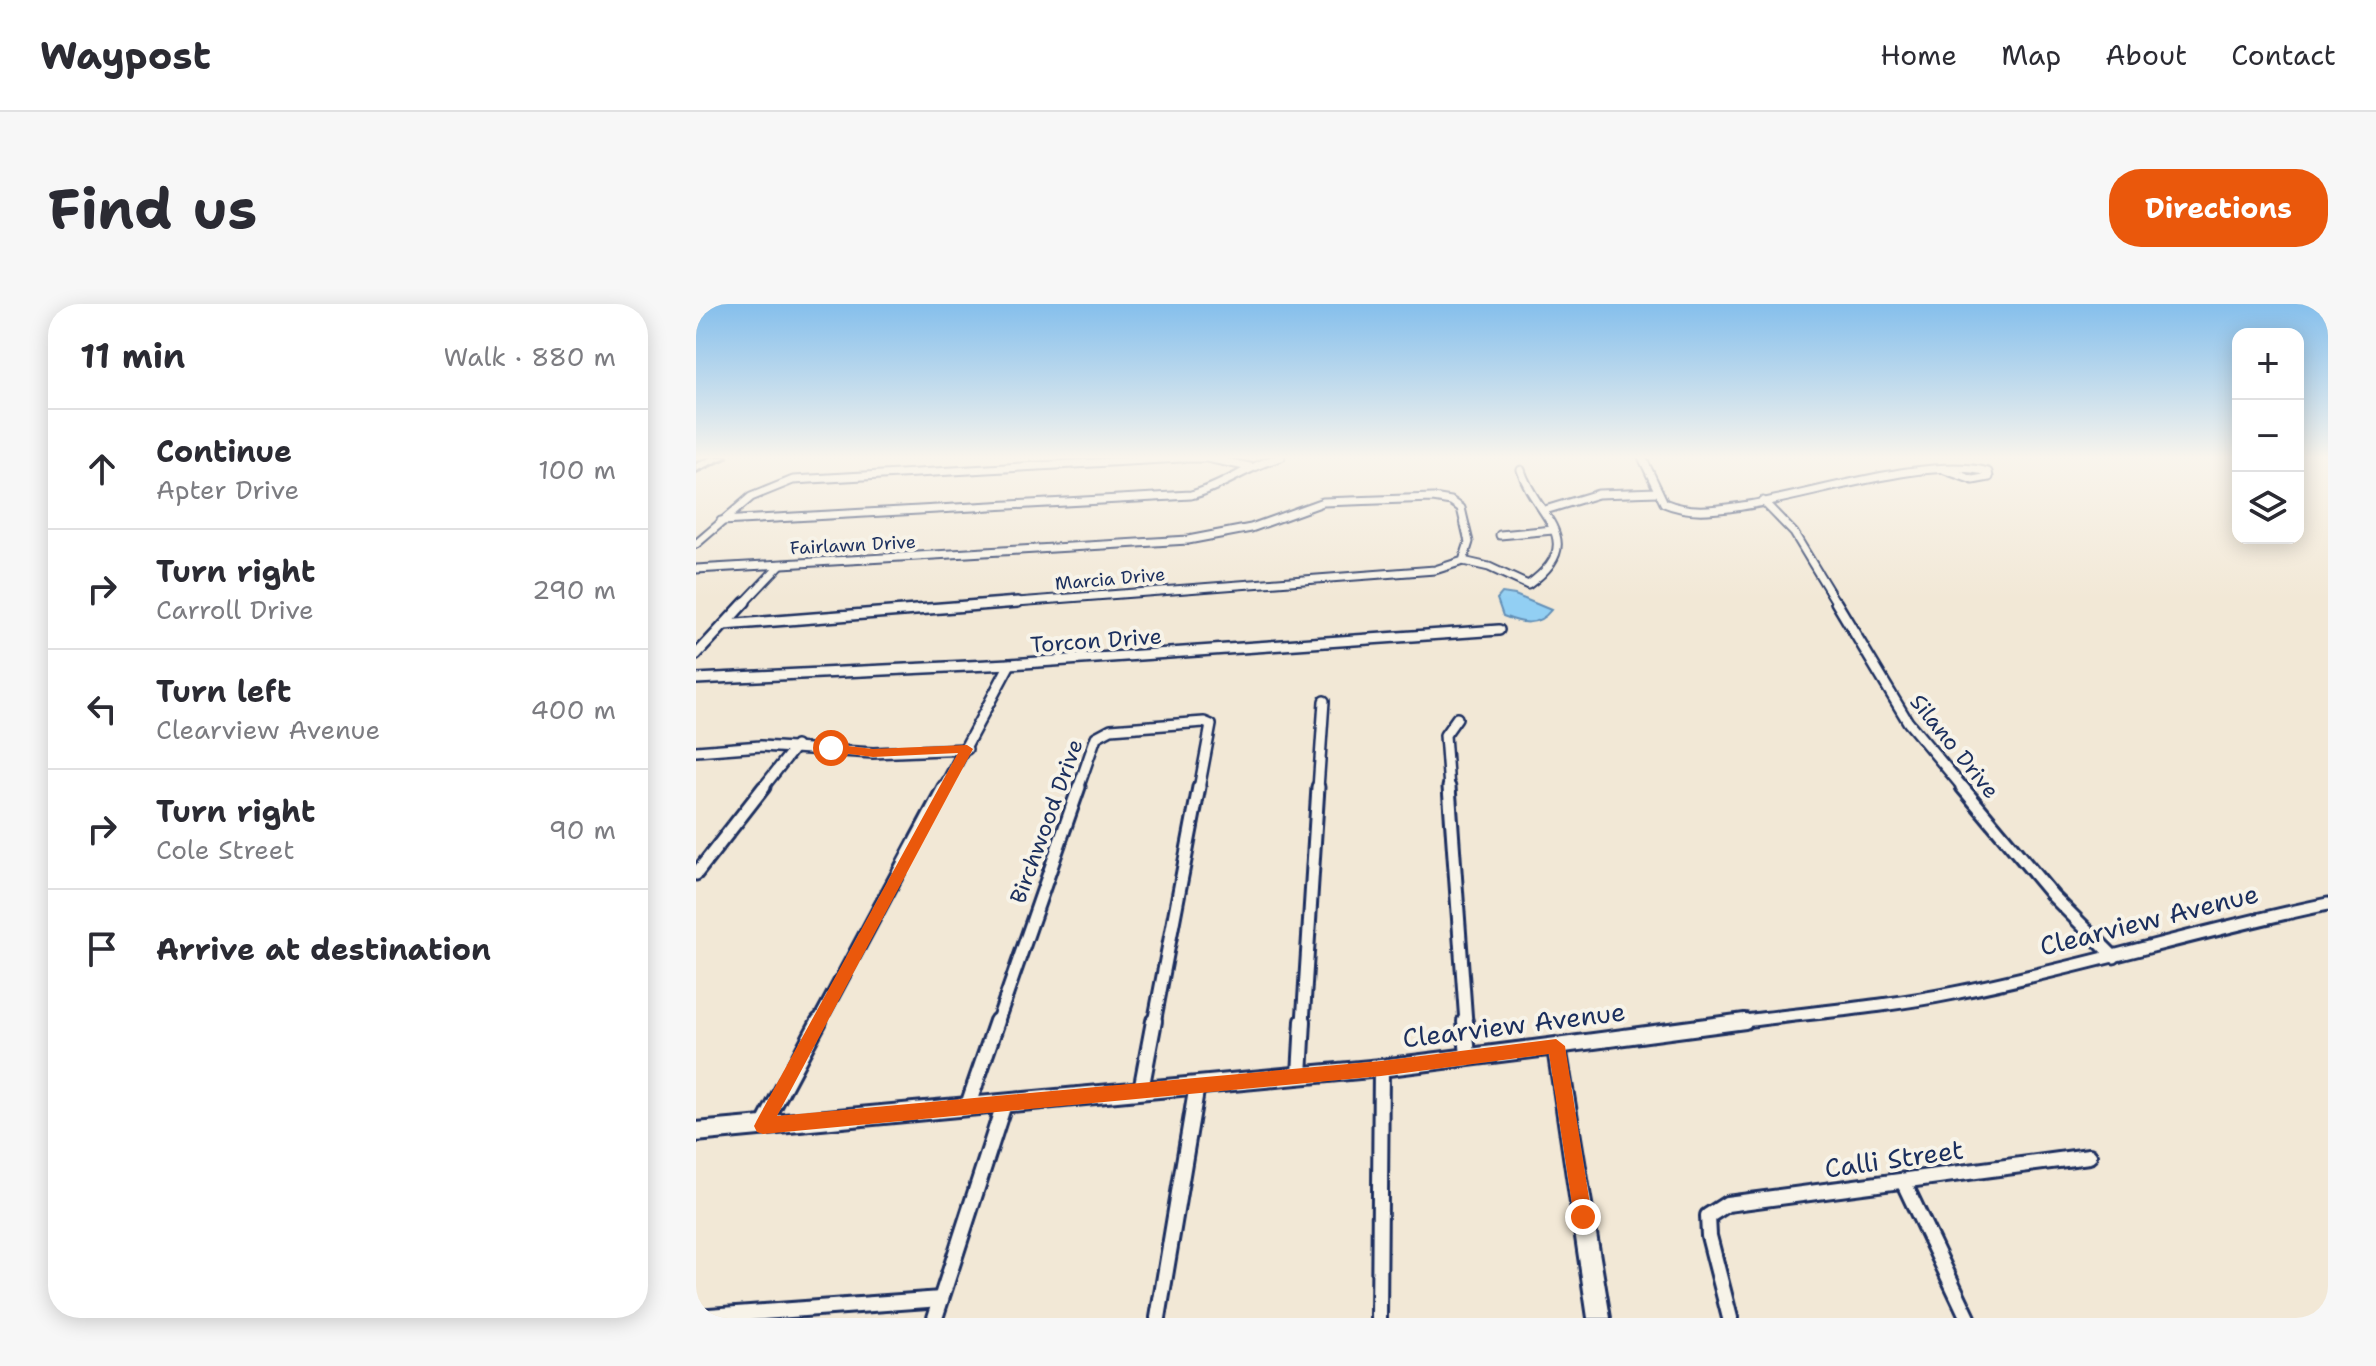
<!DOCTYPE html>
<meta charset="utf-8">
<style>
:root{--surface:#fff;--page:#f7f7f7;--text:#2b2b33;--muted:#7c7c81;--line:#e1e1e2;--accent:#ea580c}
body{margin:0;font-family:"Shantell Sans",sans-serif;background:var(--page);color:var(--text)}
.controls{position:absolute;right:24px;top:24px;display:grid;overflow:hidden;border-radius:16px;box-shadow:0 4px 20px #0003}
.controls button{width:72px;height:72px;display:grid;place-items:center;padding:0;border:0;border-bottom:2px solid var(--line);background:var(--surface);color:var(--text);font:40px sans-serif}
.stop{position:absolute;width:24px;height:24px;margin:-18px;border:6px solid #ea580c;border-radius:50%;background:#fff}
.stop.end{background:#ea580c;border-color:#fff;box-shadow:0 2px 8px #0008}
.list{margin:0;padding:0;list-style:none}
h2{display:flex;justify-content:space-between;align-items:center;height:104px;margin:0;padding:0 32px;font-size:34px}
h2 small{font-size:26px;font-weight:400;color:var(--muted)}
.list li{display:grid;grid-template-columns:52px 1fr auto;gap:24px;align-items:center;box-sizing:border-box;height:120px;padding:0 32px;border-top:2px solid var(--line)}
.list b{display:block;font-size:30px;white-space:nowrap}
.list p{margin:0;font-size:26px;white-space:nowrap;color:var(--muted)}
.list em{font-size:26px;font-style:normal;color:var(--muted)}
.icon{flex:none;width:44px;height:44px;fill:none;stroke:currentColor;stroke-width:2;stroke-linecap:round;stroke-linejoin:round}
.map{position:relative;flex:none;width:1632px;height:1014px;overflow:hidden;border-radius:32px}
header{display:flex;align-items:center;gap:48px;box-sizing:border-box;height:112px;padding:0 40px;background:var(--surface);border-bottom:2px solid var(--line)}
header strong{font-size:38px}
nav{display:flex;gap:44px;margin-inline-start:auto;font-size:28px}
.intro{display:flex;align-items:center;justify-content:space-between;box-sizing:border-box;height:192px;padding:0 48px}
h1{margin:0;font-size:56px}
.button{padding:20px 36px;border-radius:32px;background:var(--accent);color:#fff;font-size:28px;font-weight:700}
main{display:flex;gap:48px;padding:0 48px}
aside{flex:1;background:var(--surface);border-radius:32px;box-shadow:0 4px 20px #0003}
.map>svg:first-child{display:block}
.water{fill:#92cff3;stroke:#628fb7;stroke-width:2}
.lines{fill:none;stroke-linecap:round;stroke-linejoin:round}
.street-far3-casing{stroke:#1b2f5e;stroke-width:11}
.street-far2-casing{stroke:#1b2f5e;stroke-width:14}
.street-far1-casing{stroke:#1b2f5e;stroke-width:17}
.street-casing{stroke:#1b2f5e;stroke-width:20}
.secondary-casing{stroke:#1b2f5e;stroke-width:6}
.primary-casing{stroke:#1b2f5e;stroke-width:6}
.street-far3{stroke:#f7f3e8;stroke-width:7}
.street-far2{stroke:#f7f3e8;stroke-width:9}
.street-far1{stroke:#f7f3e8;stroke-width:11}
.street{stroke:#f7f3e8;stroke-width:14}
.secondary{fill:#f7f3e8;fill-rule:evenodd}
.primary{fill:#f7f3e8;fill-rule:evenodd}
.route{fill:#ea580c}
.labels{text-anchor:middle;stroke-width:8;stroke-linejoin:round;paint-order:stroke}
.far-street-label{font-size:18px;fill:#1b2f5e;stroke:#f7f3e8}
.street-label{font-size:22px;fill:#1b2f5e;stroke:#f7f3e8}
.near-street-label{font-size:26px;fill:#1b2f5e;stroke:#f7f3e8}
</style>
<header>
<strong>Waypost</strong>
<nav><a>Home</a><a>Map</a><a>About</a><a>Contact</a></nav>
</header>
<div class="intro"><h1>Find us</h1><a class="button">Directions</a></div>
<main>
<aside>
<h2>11 min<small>Walk · 880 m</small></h2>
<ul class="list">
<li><svg class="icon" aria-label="ahead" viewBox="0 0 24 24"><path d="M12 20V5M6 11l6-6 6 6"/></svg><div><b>Continue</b><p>Apter Drive</p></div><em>100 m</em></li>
<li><svg class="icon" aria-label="right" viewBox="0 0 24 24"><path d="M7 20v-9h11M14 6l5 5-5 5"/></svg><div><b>Turn right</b><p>Carroll Drive</p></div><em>290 m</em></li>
<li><svg class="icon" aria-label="left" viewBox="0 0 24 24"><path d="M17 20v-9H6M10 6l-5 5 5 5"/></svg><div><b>Turn left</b><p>Clearview Avenue</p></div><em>400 m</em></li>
<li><svg class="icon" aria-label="right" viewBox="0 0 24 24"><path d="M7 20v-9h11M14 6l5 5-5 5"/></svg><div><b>Turn right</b><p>Cole Street</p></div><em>90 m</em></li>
<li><svg class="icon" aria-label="arrive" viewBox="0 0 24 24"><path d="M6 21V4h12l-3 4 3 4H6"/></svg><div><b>Arrive at destination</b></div></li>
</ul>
</aside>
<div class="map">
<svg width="1632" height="1014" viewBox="0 0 1632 1014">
<rect width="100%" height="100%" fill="#f2e8d6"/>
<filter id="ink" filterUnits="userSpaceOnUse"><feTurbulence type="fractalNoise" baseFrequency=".0125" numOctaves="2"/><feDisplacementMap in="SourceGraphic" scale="16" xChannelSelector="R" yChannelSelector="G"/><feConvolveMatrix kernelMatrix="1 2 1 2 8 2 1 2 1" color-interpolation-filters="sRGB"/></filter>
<g filter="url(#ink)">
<path class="water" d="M806 289 819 291 855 306C841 324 825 319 807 312L801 295Z"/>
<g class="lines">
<defs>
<g id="street-far3">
<path d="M946 153 968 199C994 210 1018 206 1046 202 1110 193 1234 151 1292 168L1293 173 1277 176 1249 166"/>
<path d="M1067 197 1098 229 1141 300"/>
<path d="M849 206 902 190 962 188"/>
<path d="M25 217 495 191C527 183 553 161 585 153"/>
<path d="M804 231 857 226"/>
<path d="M0 240 55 193 97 176 485 154H511L554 163"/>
<path d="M767 257 793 263 832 281C895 236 839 213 825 166"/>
<path d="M0 265 492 236 555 224 627 198 737 194 755 197 765 204 773 238 767 257 739 266 296 300"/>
<path d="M47 300 84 261"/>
</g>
<g id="street-far2">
<path d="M1140 298 1212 418 1268 485"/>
<path d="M28 321 322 298"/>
<path d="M0 351 49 298"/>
<path d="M0 375 314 360 803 326"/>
<path d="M0 447 65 442 177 449 271 445"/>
<path d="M66 485 100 442"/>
<path d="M247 485 314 360"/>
<path d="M382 485 400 433 415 425 508 418 515 421 503 485"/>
<path d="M622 485 628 397"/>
<path d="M753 485 749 431 761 414"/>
</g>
<g id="street-far1">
<path d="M753 483 770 719"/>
<path d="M1266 483 1357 592 1418 653"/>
<path d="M0 570 68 483"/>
<path d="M122 719 248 483"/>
<path d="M301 719 383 483"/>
<path d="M458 719 503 483"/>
<path d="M607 719 622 483"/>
<path d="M1033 719C1108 709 1184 704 1258 689 1384 664 1506 626 1632 600"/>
</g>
<g id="street">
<path d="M769 717 772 753"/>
<path d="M860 742 1049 717"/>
<path d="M604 771 607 717"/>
<path d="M445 786 458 717"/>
<path d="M271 804 301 717"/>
<path d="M67 822 123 717"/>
<path d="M1208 879 1272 1014"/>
<path d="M0 1013 245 995"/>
<path d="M239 1014 308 800"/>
<path d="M462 1014 501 781"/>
<path d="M683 1014 685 764"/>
<path d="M1034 1014 1013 932 1012 912 1031 900 1393 852"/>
</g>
<path id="secondary" d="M860 734 866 736 869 742 914 1014H892L853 751 685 772 0 837V819L685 756Z"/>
<path id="primary" d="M17 153H30L0 167V160Z"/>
</defs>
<use href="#street-far3" class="street-far3-casing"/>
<use href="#street-far2" class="street-far2-casing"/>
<use href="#street-far1" class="street-far1-casing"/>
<use href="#street" class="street-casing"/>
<use href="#secondary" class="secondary-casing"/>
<use href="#primary" class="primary-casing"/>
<use href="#street-far3" class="street-far3"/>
<use href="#street-far2" class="street-far2"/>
<use href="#street-far1" class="street-far1"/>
<use href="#street" class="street"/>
<use href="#secondary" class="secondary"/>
<use href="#primary" class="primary"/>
</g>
</g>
<linearGradient id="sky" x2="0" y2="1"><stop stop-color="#85bfec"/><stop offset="0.52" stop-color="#f9f5ed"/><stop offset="1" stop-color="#f9f5ed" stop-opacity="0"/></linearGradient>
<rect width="1632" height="295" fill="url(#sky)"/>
<path class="route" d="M135 440 177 445 271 441 277 445 81 812 685 757 860 735 869 742 896 913 894 919 887 922 880 919 878 913 853 750 685 772 67 830 61 828 58 822 61 816 262 449 177 453 131 447 129 444Z"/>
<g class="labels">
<g class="far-street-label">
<text transform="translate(157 241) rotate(-3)" y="6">Fairlawn Drive</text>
<text transform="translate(414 275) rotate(-5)" y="6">Marcia Drive</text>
</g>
<g class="street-label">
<text transform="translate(400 336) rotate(-4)" y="8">Torcon Drive</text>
<text transform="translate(1259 442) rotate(51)" y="8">Silano Drive</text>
<text transform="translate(350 517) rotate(-70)" y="8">Birchwood Drive</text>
</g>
<g class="near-street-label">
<text transform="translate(1453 616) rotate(-14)" y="9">Clearview Avenue</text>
<text transform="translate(818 721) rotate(-7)" y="9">Clearview Avenue</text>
<text transform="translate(1198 855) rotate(-8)" y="9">Calli Street</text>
</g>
</g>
</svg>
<div class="controls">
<button>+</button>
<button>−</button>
<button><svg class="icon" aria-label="layers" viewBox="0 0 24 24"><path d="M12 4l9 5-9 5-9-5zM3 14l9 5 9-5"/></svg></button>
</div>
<div class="stop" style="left:135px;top:444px"></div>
<div class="stop end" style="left:887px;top:913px"></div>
</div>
</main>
